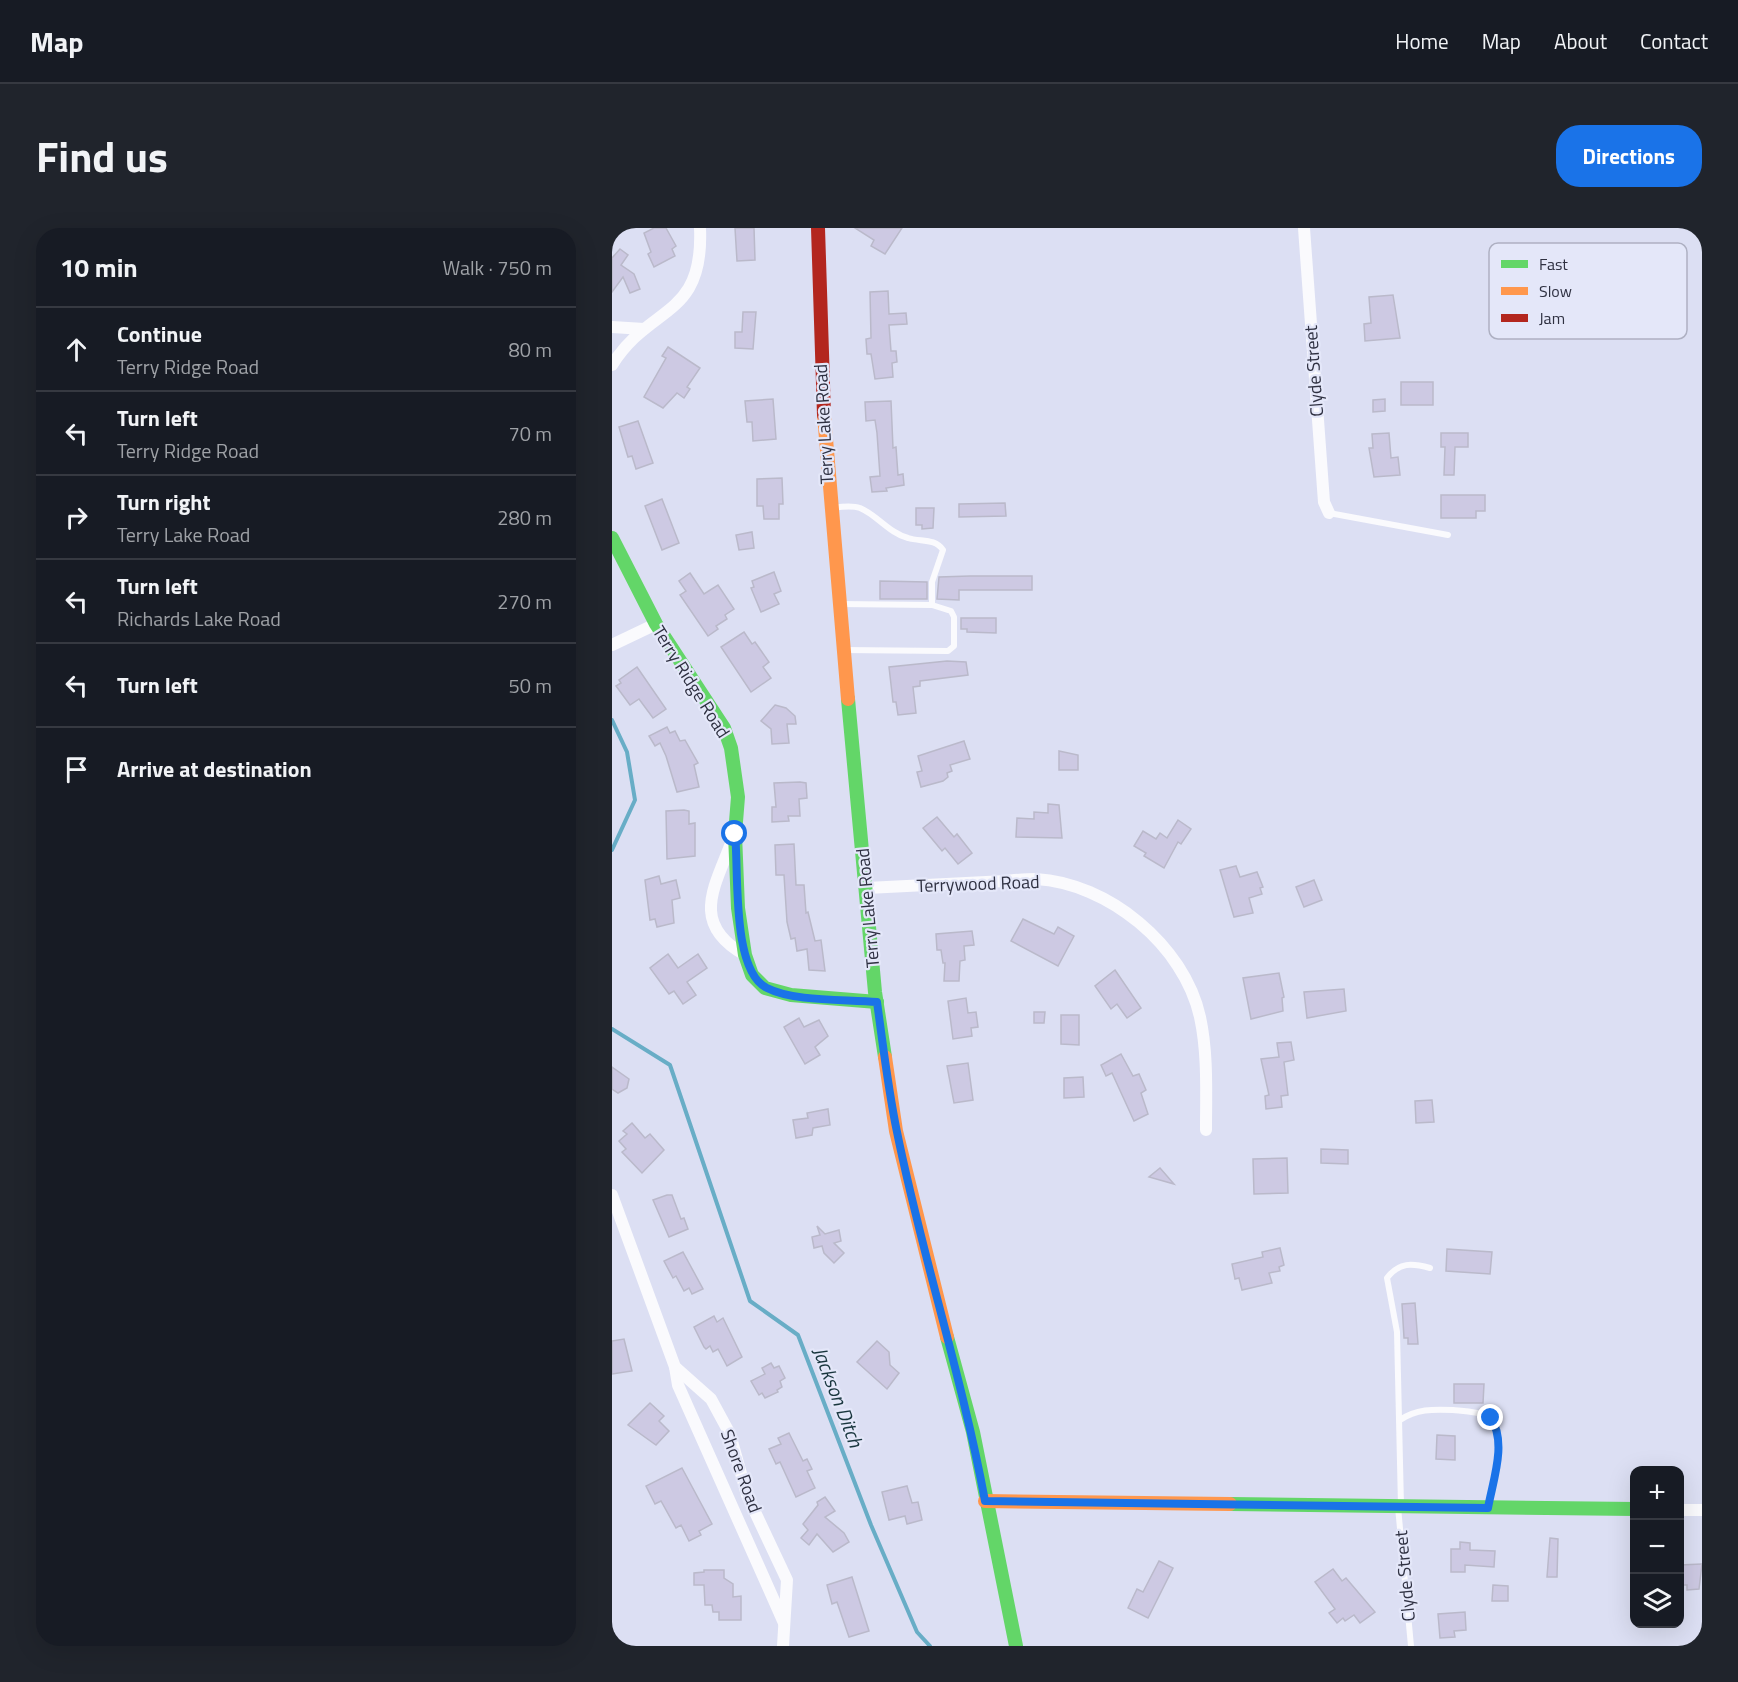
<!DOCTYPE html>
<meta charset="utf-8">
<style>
:root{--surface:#171b24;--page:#20242c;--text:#f1f3f6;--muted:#9ea1a6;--line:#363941;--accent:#1a73e8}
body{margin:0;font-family:"Titillium Web",sans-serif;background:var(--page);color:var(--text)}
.controls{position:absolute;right:18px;bottom:18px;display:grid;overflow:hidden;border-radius:12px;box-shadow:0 6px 24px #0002}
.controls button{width:54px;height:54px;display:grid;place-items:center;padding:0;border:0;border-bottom:2px solid var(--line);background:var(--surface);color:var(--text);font:30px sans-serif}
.stop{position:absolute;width:18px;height:18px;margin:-14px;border:4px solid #1a73e8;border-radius:50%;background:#fff}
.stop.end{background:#1a73e8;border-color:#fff;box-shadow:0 2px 6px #0008}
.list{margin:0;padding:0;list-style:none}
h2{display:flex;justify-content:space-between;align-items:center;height:78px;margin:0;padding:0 24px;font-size:26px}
h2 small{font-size:20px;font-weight:400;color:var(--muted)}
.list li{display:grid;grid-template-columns:39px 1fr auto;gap:18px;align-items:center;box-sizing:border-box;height:84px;padding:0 24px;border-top:2px solid var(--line)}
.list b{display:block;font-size:22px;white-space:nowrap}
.list p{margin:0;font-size:20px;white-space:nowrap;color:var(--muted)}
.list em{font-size:20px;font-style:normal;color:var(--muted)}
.icon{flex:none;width:33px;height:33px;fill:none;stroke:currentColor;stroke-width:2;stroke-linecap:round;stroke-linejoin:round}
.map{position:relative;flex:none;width:1090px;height:1418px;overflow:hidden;border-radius:24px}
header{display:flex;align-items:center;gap:36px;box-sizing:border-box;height:84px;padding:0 30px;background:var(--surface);border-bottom:2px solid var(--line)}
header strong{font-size:28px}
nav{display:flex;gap:33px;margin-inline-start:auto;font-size:21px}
.intro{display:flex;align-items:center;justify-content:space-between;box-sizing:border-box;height:144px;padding:0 36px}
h1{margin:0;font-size:42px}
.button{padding:15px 27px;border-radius:24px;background:var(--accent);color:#fff;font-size:21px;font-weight:700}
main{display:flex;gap:36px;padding:0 36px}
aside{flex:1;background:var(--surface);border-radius:24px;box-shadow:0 6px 24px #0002}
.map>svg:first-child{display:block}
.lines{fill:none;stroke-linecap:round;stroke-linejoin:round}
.stream{stroke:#68adc6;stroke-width:4}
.building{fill:#cdc9e3;stroke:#bab9ca;stroke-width:1.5}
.lane{stroke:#fafafd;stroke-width:6}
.street{stroke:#fafafd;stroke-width:12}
.fast{stroke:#63d668;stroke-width:14}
.slow{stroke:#ff974d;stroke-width:14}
.jam{stroke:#b3261e;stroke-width:14}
.route{stroke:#1a73e8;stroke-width:8}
.labels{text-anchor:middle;stroke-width:4.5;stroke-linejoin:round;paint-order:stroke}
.street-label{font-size:18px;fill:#2f3142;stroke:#e4e7f9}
.water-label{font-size:20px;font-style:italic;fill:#19363e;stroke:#e4e7f9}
.key{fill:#e4e7f9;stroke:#aeb0c2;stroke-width:1.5}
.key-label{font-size:16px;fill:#2f3142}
</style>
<header>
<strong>Map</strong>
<nav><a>Home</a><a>Map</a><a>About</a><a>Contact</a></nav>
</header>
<div class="intro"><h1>Find us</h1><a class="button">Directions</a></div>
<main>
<aside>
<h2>10 min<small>Walk · 750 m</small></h2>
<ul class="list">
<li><svg class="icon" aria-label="ahead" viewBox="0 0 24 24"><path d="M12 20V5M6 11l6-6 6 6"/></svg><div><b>Continue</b><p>Terry Ridge Road</p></div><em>80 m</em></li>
<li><svg class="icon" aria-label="left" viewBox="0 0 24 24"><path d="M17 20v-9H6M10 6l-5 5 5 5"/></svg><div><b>Turn left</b><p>Terry Ridge Road</p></div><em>70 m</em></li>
<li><svg class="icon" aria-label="right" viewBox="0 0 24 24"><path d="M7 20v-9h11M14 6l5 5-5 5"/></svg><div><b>Turn right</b><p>Terry Lake Road</p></div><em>280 m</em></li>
<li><svg class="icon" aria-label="left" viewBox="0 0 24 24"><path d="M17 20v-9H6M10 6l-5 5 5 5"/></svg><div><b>Turn left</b><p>Richards Lake Road</p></div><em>270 m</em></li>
<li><svg class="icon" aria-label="left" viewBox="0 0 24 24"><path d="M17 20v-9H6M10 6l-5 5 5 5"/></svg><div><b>Turn left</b></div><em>50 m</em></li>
<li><svg class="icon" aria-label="arrive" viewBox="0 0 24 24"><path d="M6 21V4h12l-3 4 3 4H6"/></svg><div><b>Arrive at destination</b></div></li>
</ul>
</aside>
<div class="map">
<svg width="1090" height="1418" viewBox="0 0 1090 1418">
<rect width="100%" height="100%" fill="#dcdff3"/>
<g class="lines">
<g class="stream">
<path d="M0 492 15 524 23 572 0 622"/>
<path d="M0 801 58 837 138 1073 186 1107 259 1297 305 1404 318 1418"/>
</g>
</g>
<g class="building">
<path d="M42 0H54L64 18 60 21 63 28 42 39 36 26 39 24 32 5Z"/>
<path d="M123 0H142L143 32 125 33Z"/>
<path d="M243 0H290L273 26 259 18 262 12Z"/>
<path d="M8 21 16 27 9 37 22 46 28 61 18 65 11 49 0 64V30Z"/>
<path d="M276 63 277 86 294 85 295 96 277 97 279 123H284L285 134 280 135 281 149 263 151 259 126H255L254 111 259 110 258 64Z"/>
<path d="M781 67 788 110 753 113 752 96 759 95 757 69Z"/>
<path d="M131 84H144L141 121 123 120V104H130Z"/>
<path d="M56 119 88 140 75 159 78 161 72 170 65 165 51 180 32 169 54 130 50 128Z"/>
<rect x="789" y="154" width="32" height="23"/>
<path d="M161 171 164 211 141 213 140 194H135L133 173Z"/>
<path d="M773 171V183L761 184V172Z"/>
<path d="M279 173 281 220 284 219 286 247 291 246 292 257 274 260 275 263 260 264 258 249 268 248 265 205 263 192 254 193 253 174Z"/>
<path d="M26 193 41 235 24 241 20 228 16 229 7 199Z"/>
<path d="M777 205 779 230 786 229 788 247 762 249 757 220H761L760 206Z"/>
<path d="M829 205H856V219H843L842 247H832L833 219H829Z"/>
<path d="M170 250 171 276H167V291H152L151 278H145V251Z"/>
<path d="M829 267H873V283H864V290H829Z"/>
<path d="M50 271 67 315 50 322 33 278Z"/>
<path d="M393 275 394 288 347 289V276Z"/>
<path d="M304 280H322L321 300 310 301V297H304Z"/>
<path d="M140 304 142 320 127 322 124 307Z"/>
<path d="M162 344 169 363 162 366 167 376 149 384 139 360 142 359 140 353Z"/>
<path d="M78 345 92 366 106 357 122 381 113 387 115 391 104 398 106 401 96 408 68 367 74 363 67 353Z"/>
<path d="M358 348H420V362H347V372L325 371 327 349Z"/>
<path d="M268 353 315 354V371H268Z"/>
<path d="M349 390H384V405L355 404V401H349Z"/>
<path d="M132 404 140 416 143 414 157 434 151 439 159 450 139 464 109 419Z"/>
<path d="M335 433 354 434 356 447 308 453V458L301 459 304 485 286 487 284 474H281L277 439Z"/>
<path d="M25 439 54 481 41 490 27 471 18 477 4 458 9 455 7 452Z"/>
<path d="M163 477 174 480 183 488 184 496H175L177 515 160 516 159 501 149 493Z"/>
<path d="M55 499 58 505 63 503 68 513 73 512 86 535 82 537 87 559 65 564 54 528 48 515 43 518 37 508Z"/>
<path d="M352 513 358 531 338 537 340 543 335 545 336 549 331 553 309 559 305 544 310 543 306 528Z"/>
<path d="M447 523 466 527V542H447Z"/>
<path d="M188 554 194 555 195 570 187 571 188 588H176L177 593 160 594V579H164L162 555Z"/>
<path d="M436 576 447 577 450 610 404 609 405 590 422 591V584L436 585Z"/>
<path d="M72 582 77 583V596L83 595V628L55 631 54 583Z"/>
<path d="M325 589 342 609 345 606 360 625 346 636 333 620 330 623 311 600Z"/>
<path d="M566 592 579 601 569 616 566 614 552 640 532 628 534 625 522 618 531 603 544 611 548 605 555 610Z"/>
<path d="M182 616 184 657H192L194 685 196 684 203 713 209 712 213 743 197 742 195 721 185 723 183 710 179 711 175 694 172 647H164L163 617Z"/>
<path d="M624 638 628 649 645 644 651 659 648 660 650 666 637 670 641 685 622 689 608 642Z"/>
<path d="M47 648 49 656 64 652 68 670 60 672 62 695 45 699 43 691 38 692 33 652Z"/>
<path d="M702 652 710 672 692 679 684 659Z"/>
<path d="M411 691 442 706 446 699 462 708 446 738 399 713Z"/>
<path d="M360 703 362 717 352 718 353 732 348 733 347 753H332L333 735H331L329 722H325L324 706Z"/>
<path d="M56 726 66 740 86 726 95 740 75 754 84 767 71 776 62 763 57 766 38 740Z"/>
<path d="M503 742 529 780 515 790 505 776 499 781 483 758Z"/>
<path d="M667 745 672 769 670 770 671 783 639 791 631 750Z"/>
<path d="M732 761 734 783 695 790 692 764Z"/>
<path d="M354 770 356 785 364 784 366 799 359 800 360 808 341 811 336 773Z"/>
<path d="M422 784H433L432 795H422Z"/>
<path d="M449 787H467V817L449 816Z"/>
<path d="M187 790 192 799 207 792 216 808 203 819 208 827 193 836 172 799Z"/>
<path d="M679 814 682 832 672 834 676 867 669 868 670 879 654 881 653 868 657 867 649 831 667 829 665 815Z"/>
<path d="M509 826 521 848 527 846 534 862 529 865 536 886 522 893 500 845 494 848 489 837Z"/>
<path d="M356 835 361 872 342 875 335 838Z"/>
<path d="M0 839 17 851 15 860 6 865 0 861Z"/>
<path d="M471 849 472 869 452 870V850Z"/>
<path d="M820 872 822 894 804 895 803 873Z"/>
<path d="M216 881 218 897 201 900 200 907 184 910 181 892 196 890 195 885Z"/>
<path d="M20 895 33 910 38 906 52 922 30 945 10 924 14 921 7 913 15 906 11 903Z"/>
<path d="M709 921 736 922V936L709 935Z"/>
<path d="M675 930 676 965 642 966 641 931Z"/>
<path d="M548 940 562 956 537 949Z"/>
<path d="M55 967H60L69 991 72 990 76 1001 57 1009 41 972Z"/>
<path d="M205 998 213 1006 227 1002 229 1013 222 1015 232 1025 222 1035 212 1025 210 1018 202 1020 200 1009 208 1007Z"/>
<path d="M668 1020 672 1037 667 1039 668 1043 657 1045 660 1055 630 1062 627 1050 623 1051 620 1036 651 1029 650 1024Z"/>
<path d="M835 1021 880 1024 878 1046 834 1043Z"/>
<path d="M71 1024 91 1061 80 1066 77 1060 72 1063 64 1048 61 1050 52 1033Z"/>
<path d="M803 1075 806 1116H796V1110H792L790 1076Z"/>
<path d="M102 1088 105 1094 111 1090 130 1129 115 1138 106 1121 101 1124 98 1118 94 1121 92 1119 82 1099Z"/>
<path d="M12 1111 20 1143 0 1146V1113Z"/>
<path d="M265 1113 277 1124 278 1137 287 1145 275 1161 245 1134Z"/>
<path d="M159 1135 162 1140 167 1138 173 1150 168 1153 170 1159 165 1162 166 1164 153 1170 150 1165 147 1167 139 1153 153 1146 150 1140Z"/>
<path d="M842 1156H872L871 1175H842Z"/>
<path d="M38 1175 52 1188 47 1193 57 1203 44 1217 16 1197Z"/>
<path d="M177 1205 191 1233 195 1231 200 1241 195 1243 203 1260 184 1269 168 1234 164 1236 157 1221 169 1216 166 1210Z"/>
<path d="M825 1207 843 1208V1232L824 1231Z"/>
<path d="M70 1240 100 1296 87 1303 89 1307 77 1313 69 1297 64 1300 49 1273 43 1276 34 1258Z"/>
<path d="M295 1258 300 1275 306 1274 310 1292 295 1296 293 1288 277 1292 270 1264Z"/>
<path d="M213 1269 223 1283 213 1289 232 1305 237 1314 221 1324 205 1306 197 1317 189 1310 196 1302 191 1296 206 1277 205 1274Z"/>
<path d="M938 1310 946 1311 945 1349H935Z"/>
<path d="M848 1314 858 1315V1322L883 1323 882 1339 853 1337V1344H839V1321H848Z"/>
<path d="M547 1333 561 1340 536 1390 516 1380 525 1361 531 1364Z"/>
<path d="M1090 1336 1087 1361 1075 1362V1357H1068V1337Z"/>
<path d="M721 1341 730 1353 734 1350 763 1384 748 1395 742 1387 733 1393 731 1390 725 1395 717 1385 723 1381 703 1354Z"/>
<path d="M92 1342H112V1350L121 1356V1369L129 1368V1392H107V1384H101L100 1377H93L92 1357H82V1345L92 1344Z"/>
<path d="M240 1349 257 1403 237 1409 225 1374 220 1376 215 1357Z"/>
<path d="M881 1357 896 1358V1373H880Z"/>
<path d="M853 1384 854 1402 842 1403 843 1409 828 1410 826 1386Z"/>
</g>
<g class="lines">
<g class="lane">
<path d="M219 280C228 279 239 277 248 280 265 287 277 305 296 310 309 314 323 310 331 322L320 354V377"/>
<path d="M717 285 836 307"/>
<path d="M228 376 320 377 339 383 342 389V418L336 423 231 422"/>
<path d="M788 1192C804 1181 821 1181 841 1182 852 1183 866 1183 877 1189 896 1201 880 1259 876 1278"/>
<path d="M789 1278 785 1104 775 1050C787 1034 800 1035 818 1040"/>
<path d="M786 1279 799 1418"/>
</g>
<g class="street">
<path d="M692 0 712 274 717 285"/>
<path d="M0 99 32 101"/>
<path d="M0 137C38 76 92 91 88 0"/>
<path d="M0 417 44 396"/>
<path d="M121 610C104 657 76 695 133 727"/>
<path d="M255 660C295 658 334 656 374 654 390 654 407 651 424 651 496 655 572 717 588 789 596 826 594 865 594 902"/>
<path d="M0 967 63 1139 66 1157 172 1395"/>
<path d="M63 1139 99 1171 118 1206 135 1267 175 1352 171 1418"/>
<path d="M1068 1282H1090"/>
</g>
<g class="fast">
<path d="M0 310 44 396 112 500 119 520 126 569 123 606 126 680 133 727 140 747 153 760 179 767 265 774"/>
<path d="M236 471 263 764 273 829"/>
<path d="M335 1109 361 1204 404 1418"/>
<path d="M618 1276 1023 1281"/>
</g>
<g class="slow">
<path d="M212 187 236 471"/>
<path d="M273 829 284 903 335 1109"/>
<path d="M373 1273 618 1276"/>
</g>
<path class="jam" d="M206 0 212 187"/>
</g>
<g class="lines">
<path class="route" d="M123 606C127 641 119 743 155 760 182 774 234 771 265 774 271 817 276 861 285 904 310 1028 350 1148 373 1273L876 1280C881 1252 895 1215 879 1190"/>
</g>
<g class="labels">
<g class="street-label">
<text transform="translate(702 143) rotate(-94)" y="6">Clyde Street</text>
<text transform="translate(212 196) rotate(-93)" y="6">Terry Lake Road</text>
<text transform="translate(79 454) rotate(58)" y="6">Terry Ridge Road</text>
<text transform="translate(366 656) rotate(-2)" y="6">Terrywood Road</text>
<text transform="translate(256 680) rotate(-95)" y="6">Terry Lake Road</text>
<text transform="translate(129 1243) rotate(70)" y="6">Shore Road</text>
<text transform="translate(793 1348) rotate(-95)" y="6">Clyde Street</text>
</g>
<g class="water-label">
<text transform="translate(226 1169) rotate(69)" y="7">Jackson Ditch</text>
</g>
</g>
<rect x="877" y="15" width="198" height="96" rx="9" class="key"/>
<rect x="889" y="32" width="27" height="8" fill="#63d668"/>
<rect x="889" y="59" width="27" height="8" fill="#ff974d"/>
<rect x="889" y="86" width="27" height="8" fill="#b3261e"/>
<g class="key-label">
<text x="927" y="42">Fast</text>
<text x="927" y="69">Slow</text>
<text x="927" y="96">Jam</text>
</g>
</svg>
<div class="controls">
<button>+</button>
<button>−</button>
<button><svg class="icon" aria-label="layers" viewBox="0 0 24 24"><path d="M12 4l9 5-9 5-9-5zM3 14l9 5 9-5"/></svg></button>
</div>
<div class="stop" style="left:123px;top:606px"></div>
<div class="stop end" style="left:879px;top:1190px"></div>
</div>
</main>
